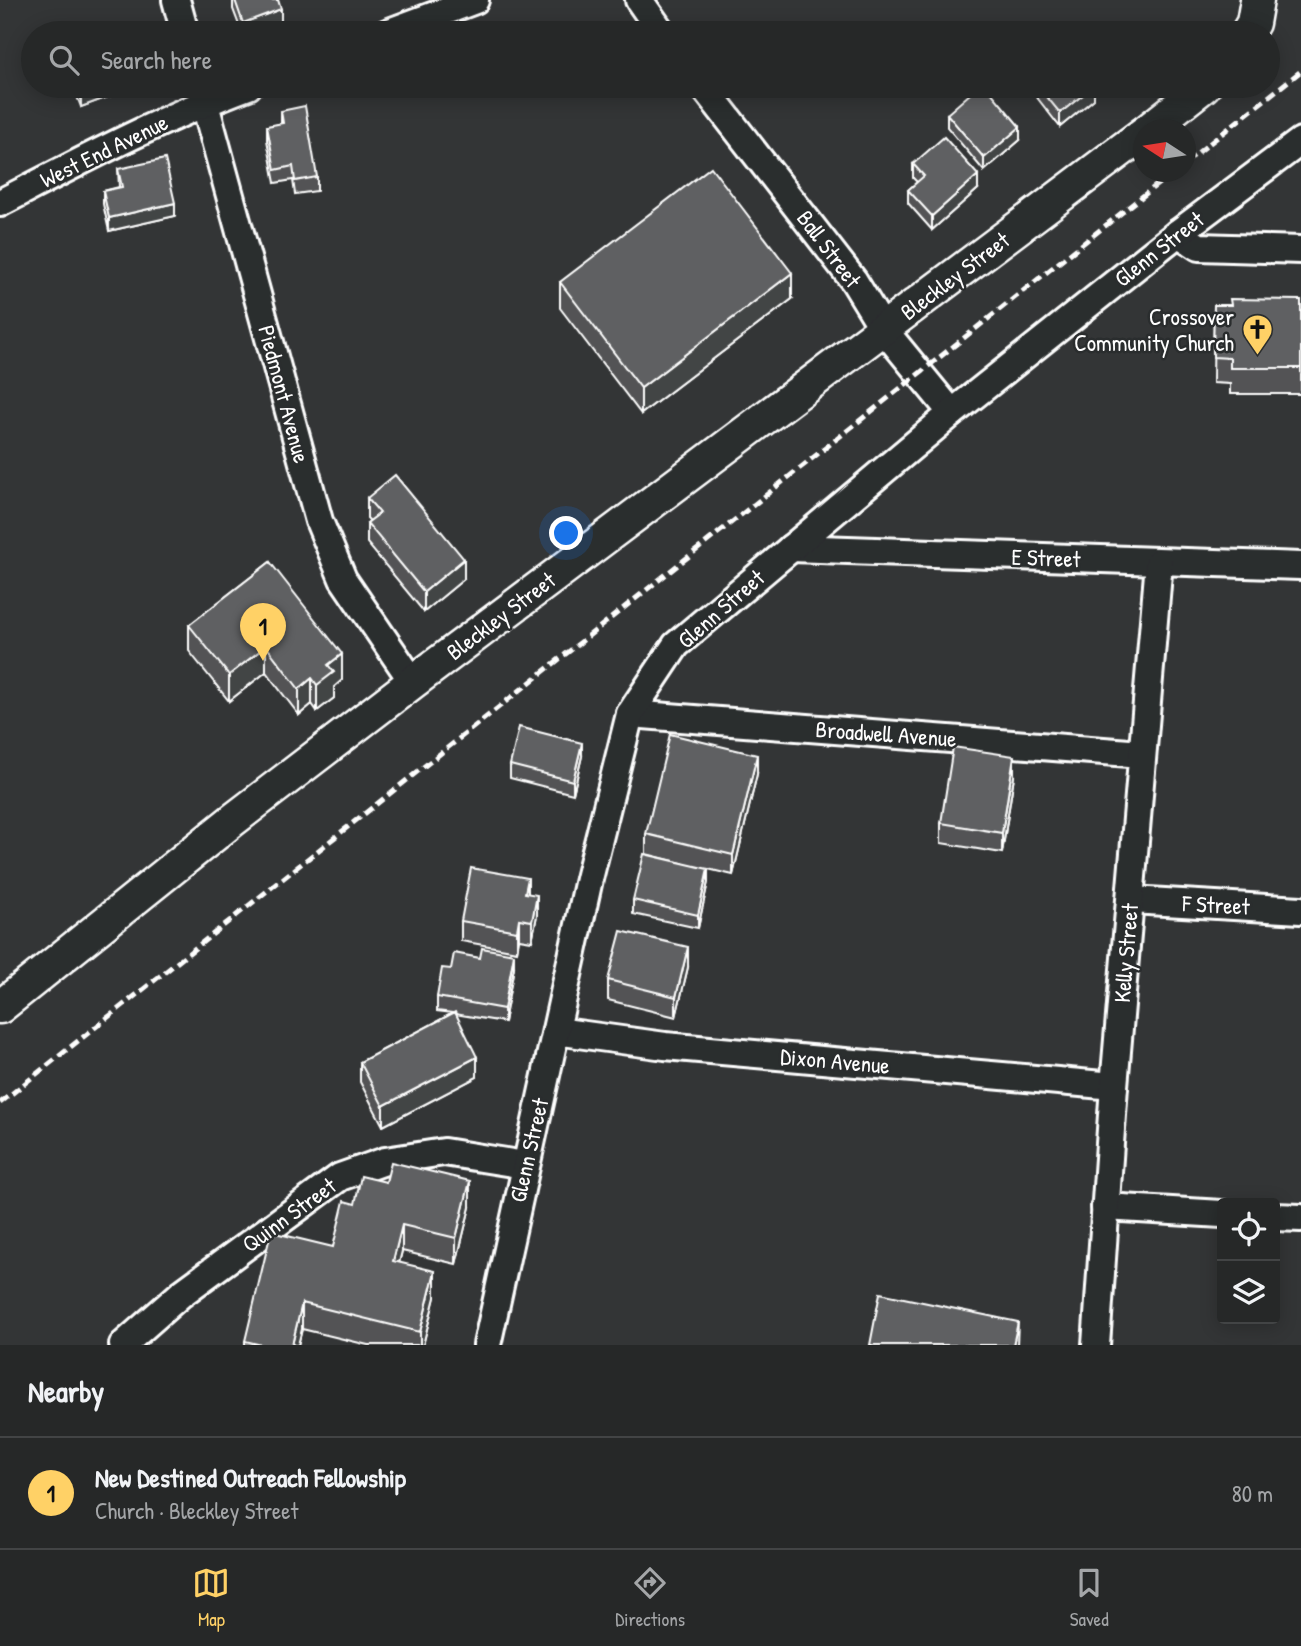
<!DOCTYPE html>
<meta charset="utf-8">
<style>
:root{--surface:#262828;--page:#323434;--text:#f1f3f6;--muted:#a4a6a8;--line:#424445;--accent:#ffd166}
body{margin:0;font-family:"Patrick Hand",sans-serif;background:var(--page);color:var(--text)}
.controls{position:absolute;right:21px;bottom:21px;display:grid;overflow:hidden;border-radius:7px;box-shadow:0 4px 18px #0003}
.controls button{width:63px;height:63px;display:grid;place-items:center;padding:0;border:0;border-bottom:2px solid var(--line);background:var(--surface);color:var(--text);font:35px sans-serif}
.compass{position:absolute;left:1133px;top:119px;width:63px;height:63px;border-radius:50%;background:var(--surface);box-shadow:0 4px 18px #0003;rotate:282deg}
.you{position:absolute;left:567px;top:534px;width:24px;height:24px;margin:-18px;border:5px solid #fff;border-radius:50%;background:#1a73e8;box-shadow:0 0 0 10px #1a73e833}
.badge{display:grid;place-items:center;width:46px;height:46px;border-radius:50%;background:var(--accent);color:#111;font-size:23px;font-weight:700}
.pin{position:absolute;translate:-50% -58px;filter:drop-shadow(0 2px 4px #0008)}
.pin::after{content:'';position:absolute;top:37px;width:24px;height:21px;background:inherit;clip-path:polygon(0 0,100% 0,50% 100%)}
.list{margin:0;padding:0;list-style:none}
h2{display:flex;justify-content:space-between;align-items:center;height:91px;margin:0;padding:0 28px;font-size:30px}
h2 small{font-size:23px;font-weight:400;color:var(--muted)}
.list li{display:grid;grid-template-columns:46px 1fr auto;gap:21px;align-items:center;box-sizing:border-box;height:112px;padding:0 28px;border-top:2px solid var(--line)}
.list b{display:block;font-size:26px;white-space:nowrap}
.list p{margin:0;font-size:23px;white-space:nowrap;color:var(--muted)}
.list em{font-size:23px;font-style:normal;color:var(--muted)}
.icon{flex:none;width:38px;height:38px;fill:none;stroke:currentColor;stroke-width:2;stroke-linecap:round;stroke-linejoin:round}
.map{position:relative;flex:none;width:1301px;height:1345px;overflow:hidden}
.search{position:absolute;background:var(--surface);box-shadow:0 4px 18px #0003;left:21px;right:21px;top:21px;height:77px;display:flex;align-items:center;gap:18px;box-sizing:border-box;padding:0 24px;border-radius:38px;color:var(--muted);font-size:26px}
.sheet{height:203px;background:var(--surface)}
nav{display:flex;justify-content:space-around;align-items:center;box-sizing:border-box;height:98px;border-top:2px solid var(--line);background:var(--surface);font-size:19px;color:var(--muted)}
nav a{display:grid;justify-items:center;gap:4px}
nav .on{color:var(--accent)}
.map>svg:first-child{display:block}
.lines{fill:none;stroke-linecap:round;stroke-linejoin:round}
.minor-casing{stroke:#fff;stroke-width:32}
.tertiary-casing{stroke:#fff;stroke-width:37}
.minor{stroke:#2a2d2e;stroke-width:26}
.tertiary{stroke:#2a2d2e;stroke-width:32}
.rail{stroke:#fff;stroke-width:5;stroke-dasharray:10 5;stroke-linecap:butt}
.wall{fill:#525354;stroke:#fff;stroke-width:2}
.shaded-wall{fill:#424445;stroke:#fff;stroke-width:2}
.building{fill:#5f6162;stroke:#fff;stroke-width:2}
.labels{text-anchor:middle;stroke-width:5;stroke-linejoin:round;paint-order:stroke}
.street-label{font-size:23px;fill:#fff;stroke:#2a2d2e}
.poi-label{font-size:23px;fill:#fff;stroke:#2a2d2e;text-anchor:end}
</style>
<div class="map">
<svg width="1301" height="1345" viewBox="0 0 1301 1345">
<rect width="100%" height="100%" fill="#333536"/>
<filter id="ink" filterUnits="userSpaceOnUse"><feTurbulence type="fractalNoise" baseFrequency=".0143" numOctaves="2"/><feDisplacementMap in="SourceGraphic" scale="14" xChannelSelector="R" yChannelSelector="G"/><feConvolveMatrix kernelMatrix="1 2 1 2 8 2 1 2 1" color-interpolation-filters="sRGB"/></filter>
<g filter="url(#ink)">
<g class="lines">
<defs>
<g id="minor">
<path d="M176 0 185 33"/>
<path d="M639 0 662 33"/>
<path d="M387 33 475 0"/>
<path d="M200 86 319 521 343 579 413 682"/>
<path d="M703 86 854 281 884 330 952 413"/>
<path d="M0 203C81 161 162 118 248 86"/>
<path d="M1178 233 1199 247 1301 250"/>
<path d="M791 548 1301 566"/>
<path d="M630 714 1142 754"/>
<path d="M1131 900 1301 910"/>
<path d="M556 1031 665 1046 1114 1086"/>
<path d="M1105 1207 1222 1214"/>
<path d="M1275 1217 1301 1218"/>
<path d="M123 1345 181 1294 340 1177 385 1161 444 1152 525 1165"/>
<path d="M487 1345 589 879 630 714 676 645 952 413 1178 233 1301 141"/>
<path d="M1096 1345 1114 1086 1159 562"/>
</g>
<g id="tertiary">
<path d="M1247 33 1253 23 1257 0"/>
<path d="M1148 130 1204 86"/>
<path d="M0 1007 233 820 413 682 1144 133"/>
</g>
</defs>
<use href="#minor" class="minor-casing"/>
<use href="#tertiary" class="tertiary-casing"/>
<use href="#minor" class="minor"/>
<use href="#tertiary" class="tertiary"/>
<g class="rail">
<path d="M1186 162 1301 71"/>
<path d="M0 1103 1173 172"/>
</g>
</g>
<g class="wall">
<path d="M233 0H278L281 23 252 33H242L233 9Z"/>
<path d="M73 86H127V90L81 107Z"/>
<path d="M1028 86H1094V99L1060 127Z"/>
<path d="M281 111 317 177V191L295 194 293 180 275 183 267 140V126L281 124Z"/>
<path d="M947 114 1020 140 984 171 947 127Z"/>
<path d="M913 164 978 189 932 230 908 203V190L917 182 913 178Z"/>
<path d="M118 169 175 216 109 231 103 204V191L119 187Z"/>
<path d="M560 282 792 299 641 414 560 308Z"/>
<path d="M1301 300V394H1230V384L1213 383 1214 305H1230Z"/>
<path d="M367 498 464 579 424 612 367 543V523L370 521 367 518Z"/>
<path d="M270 562 342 680 334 687V698L317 711 312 704 299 715 266 672 229 701 189 651V625Z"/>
<path d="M582 756 573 794 510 778V765Z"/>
<path d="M757 774 733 875 708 869V882L698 928 633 914V900L682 863 646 854V834Z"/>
<path d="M1014 776 1002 853 941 843V823Z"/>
<path d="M528 894 537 915 532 941 519 939 517 951 461 941V921Z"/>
<path d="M514 967 504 1022 455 1014 477 1077 383 1126 360 1082V1062L453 1013 437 1011V997L451 969Z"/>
<path d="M688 967 676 1017 608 1000V980Z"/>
<path d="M355 1204 470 1207 456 1264 402 1251 399 1263 435 1297 423 1345H368L302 1329 298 1345H245V1341L333 1247Z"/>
</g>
<g class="shaded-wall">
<path d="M281 9V23L252 33H243V23Z"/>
<path d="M102 86H127V90L81 107V94Z"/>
<path d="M1094 86V99L1060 127V113Z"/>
<path d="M1020 127V140L984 171V158Z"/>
<path d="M978 175V189L932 230V216Z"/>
<path d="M175 203V216L109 231V218Z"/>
<path d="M792 273V299L641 414V388Z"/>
<path d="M464 559V579L424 612V592Z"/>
<path d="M266 646V672L229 701V675Z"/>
<path d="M342 654V680L334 687V698L317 711V685L328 665Z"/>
<path d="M312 678V704L299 715V689Z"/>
<path d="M582 743V756L573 794V781Z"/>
<path d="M757 755V774L733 875V855Z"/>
<path d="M1014 756V776L1002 853V833Z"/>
<path d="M708 869V882L698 928V915Z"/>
<path d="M528 878V898L525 893Z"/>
<path d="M537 895V915L532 941V921Z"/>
<path d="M519 919V939L517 951V931Z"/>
<path d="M688 947V967L676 1017V997Z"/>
<path d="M514 954V967L504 1022V1009Z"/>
<path d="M477 1057V1077L383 1126V1106Z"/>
<path d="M470 1181V1207L456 1264V1238Z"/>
<path d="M402 1225V1251L393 1287V1261Z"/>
<path d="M435 1271V1297L423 1345H420V1332Z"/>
<path d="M302 1303V1329L298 1345H292Z"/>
<path d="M1018 1322 1017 1345H1013Z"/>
</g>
<g class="building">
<path d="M235 0H278L281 9 243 23Z"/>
<path d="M109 29 111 33H97Z"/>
<path d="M78 86H102L81 94Z"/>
<path d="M979 86H986L1020 127 984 158 947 114Z"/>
<path d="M1038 86H1094L1060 113Z"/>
<path d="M305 106 317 177 295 181 293 166 275 170 267 126 283 123 281 111Z"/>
<path d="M944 137 978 175 932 216 908 190 924 176 913 164Z"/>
<path d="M165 159 175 203 109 218 103 191 122 187 118 169Z"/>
<path d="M711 167 792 273 641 388 560 282Z"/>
<path d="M1230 299 1301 300V368H1230V358L1213 357 1214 305H1231Z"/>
<path d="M395 475 464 559 424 592 367 523 380 513 367 498Z"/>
<path d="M270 562 342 654 328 665 334 672 317 685 312 678 299 689 266 646 229 675 189 625Z"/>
<path d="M519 727 582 743 573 781 510 765Z"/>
<path d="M670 734 757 755 733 855 646 834Z"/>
<path d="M953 747 1014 756 1002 833 941 823Z"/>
<path d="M644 854 708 869 698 915 633 900Z"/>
<path d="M471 868 528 878 525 893 537 895 532 921 519 919 517 931 461 921Z"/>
<path d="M621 931 688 947 676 997 608 980Z"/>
<path d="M482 948 514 954 504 1009 437 997 442 968 451 969 454 953 480 958Z"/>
<path d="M455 1012 477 1057 383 1106 360 1062Z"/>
<path d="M391 1162 470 1181 456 1238 402 1225 393 1261 435 1271 420 1332 302 1303 292 1345H262L245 1341 271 1232 333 1247 344 1201 355 1204 361 1176 386 1182Z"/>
<path d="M880 1293 1018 1322 1013 1345H870Z"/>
</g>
</g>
<defs>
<symbol id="church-pin" viewBox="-11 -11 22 30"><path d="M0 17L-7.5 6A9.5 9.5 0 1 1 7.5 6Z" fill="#ffd166" stroke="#2a2d2e"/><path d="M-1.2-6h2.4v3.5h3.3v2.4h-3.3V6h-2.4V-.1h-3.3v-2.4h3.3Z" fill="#111"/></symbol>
</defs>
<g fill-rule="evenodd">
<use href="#church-pin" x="1240" y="312" width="35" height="47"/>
</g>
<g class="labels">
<g class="street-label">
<text transform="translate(104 151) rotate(-26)" y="8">West End Avenue</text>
<text transform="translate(829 249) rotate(53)" y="8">Ball Street</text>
<text transform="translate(1159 249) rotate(-38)" y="8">Glenn Street</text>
<text transform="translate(955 276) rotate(-37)" y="8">Bleckley Street</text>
<text transform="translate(284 394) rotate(75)" y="8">Piedmont Avenue</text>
<text transform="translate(1046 558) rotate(2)" y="8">E Street</text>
<text transform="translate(721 609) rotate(-41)" y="8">Glenn Street</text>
<text transform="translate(501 616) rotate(-37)" y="8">Bleckley Street</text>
<text transform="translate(886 734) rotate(4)" y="8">Broadwell Avenue</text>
<text transform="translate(1216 905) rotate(3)" y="8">F Street</text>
<text transform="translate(1126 953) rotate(-85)" y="8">Kelly Street</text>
<text transform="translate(835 1061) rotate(5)" y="8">Dixon Avenue</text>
<text transform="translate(529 1150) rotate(-77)" y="8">Glenn Street</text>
<text transform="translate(289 1215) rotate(-36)" y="8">Quinn Street</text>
</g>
<g class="poi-label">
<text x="1234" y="325">Crossover<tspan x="1234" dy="26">Community Church</tspan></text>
</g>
</g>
</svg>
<div class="controls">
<button><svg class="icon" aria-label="locate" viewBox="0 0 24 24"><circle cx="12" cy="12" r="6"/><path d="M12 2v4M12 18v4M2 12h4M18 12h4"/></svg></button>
<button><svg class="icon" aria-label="layers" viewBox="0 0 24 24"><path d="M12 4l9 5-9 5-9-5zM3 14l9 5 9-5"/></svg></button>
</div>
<svg class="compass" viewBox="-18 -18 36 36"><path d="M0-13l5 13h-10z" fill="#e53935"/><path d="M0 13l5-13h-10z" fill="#a4a6a8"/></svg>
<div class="you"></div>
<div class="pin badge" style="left:263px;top:661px">1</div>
<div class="search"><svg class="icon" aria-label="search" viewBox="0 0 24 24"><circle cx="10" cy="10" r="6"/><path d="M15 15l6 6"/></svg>Search here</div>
</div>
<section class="sheet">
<h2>Nearby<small></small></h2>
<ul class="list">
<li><span class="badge">1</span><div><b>New Destined Outreach Fellowship</b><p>Church · Bleckley Street</p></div><em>80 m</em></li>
</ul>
</section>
<nav>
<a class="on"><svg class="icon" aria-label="map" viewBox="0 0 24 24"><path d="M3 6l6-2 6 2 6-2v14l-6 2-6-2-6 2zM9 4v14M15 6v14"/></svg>Map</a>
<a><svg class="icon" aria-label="directions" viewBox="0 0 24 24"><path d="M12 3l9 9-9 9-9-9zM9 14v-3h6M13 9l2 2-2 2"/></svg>Directions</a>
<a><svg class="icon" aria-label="saved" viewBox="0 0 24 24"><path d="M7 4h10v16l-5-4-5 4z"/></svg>Saved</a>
</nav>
